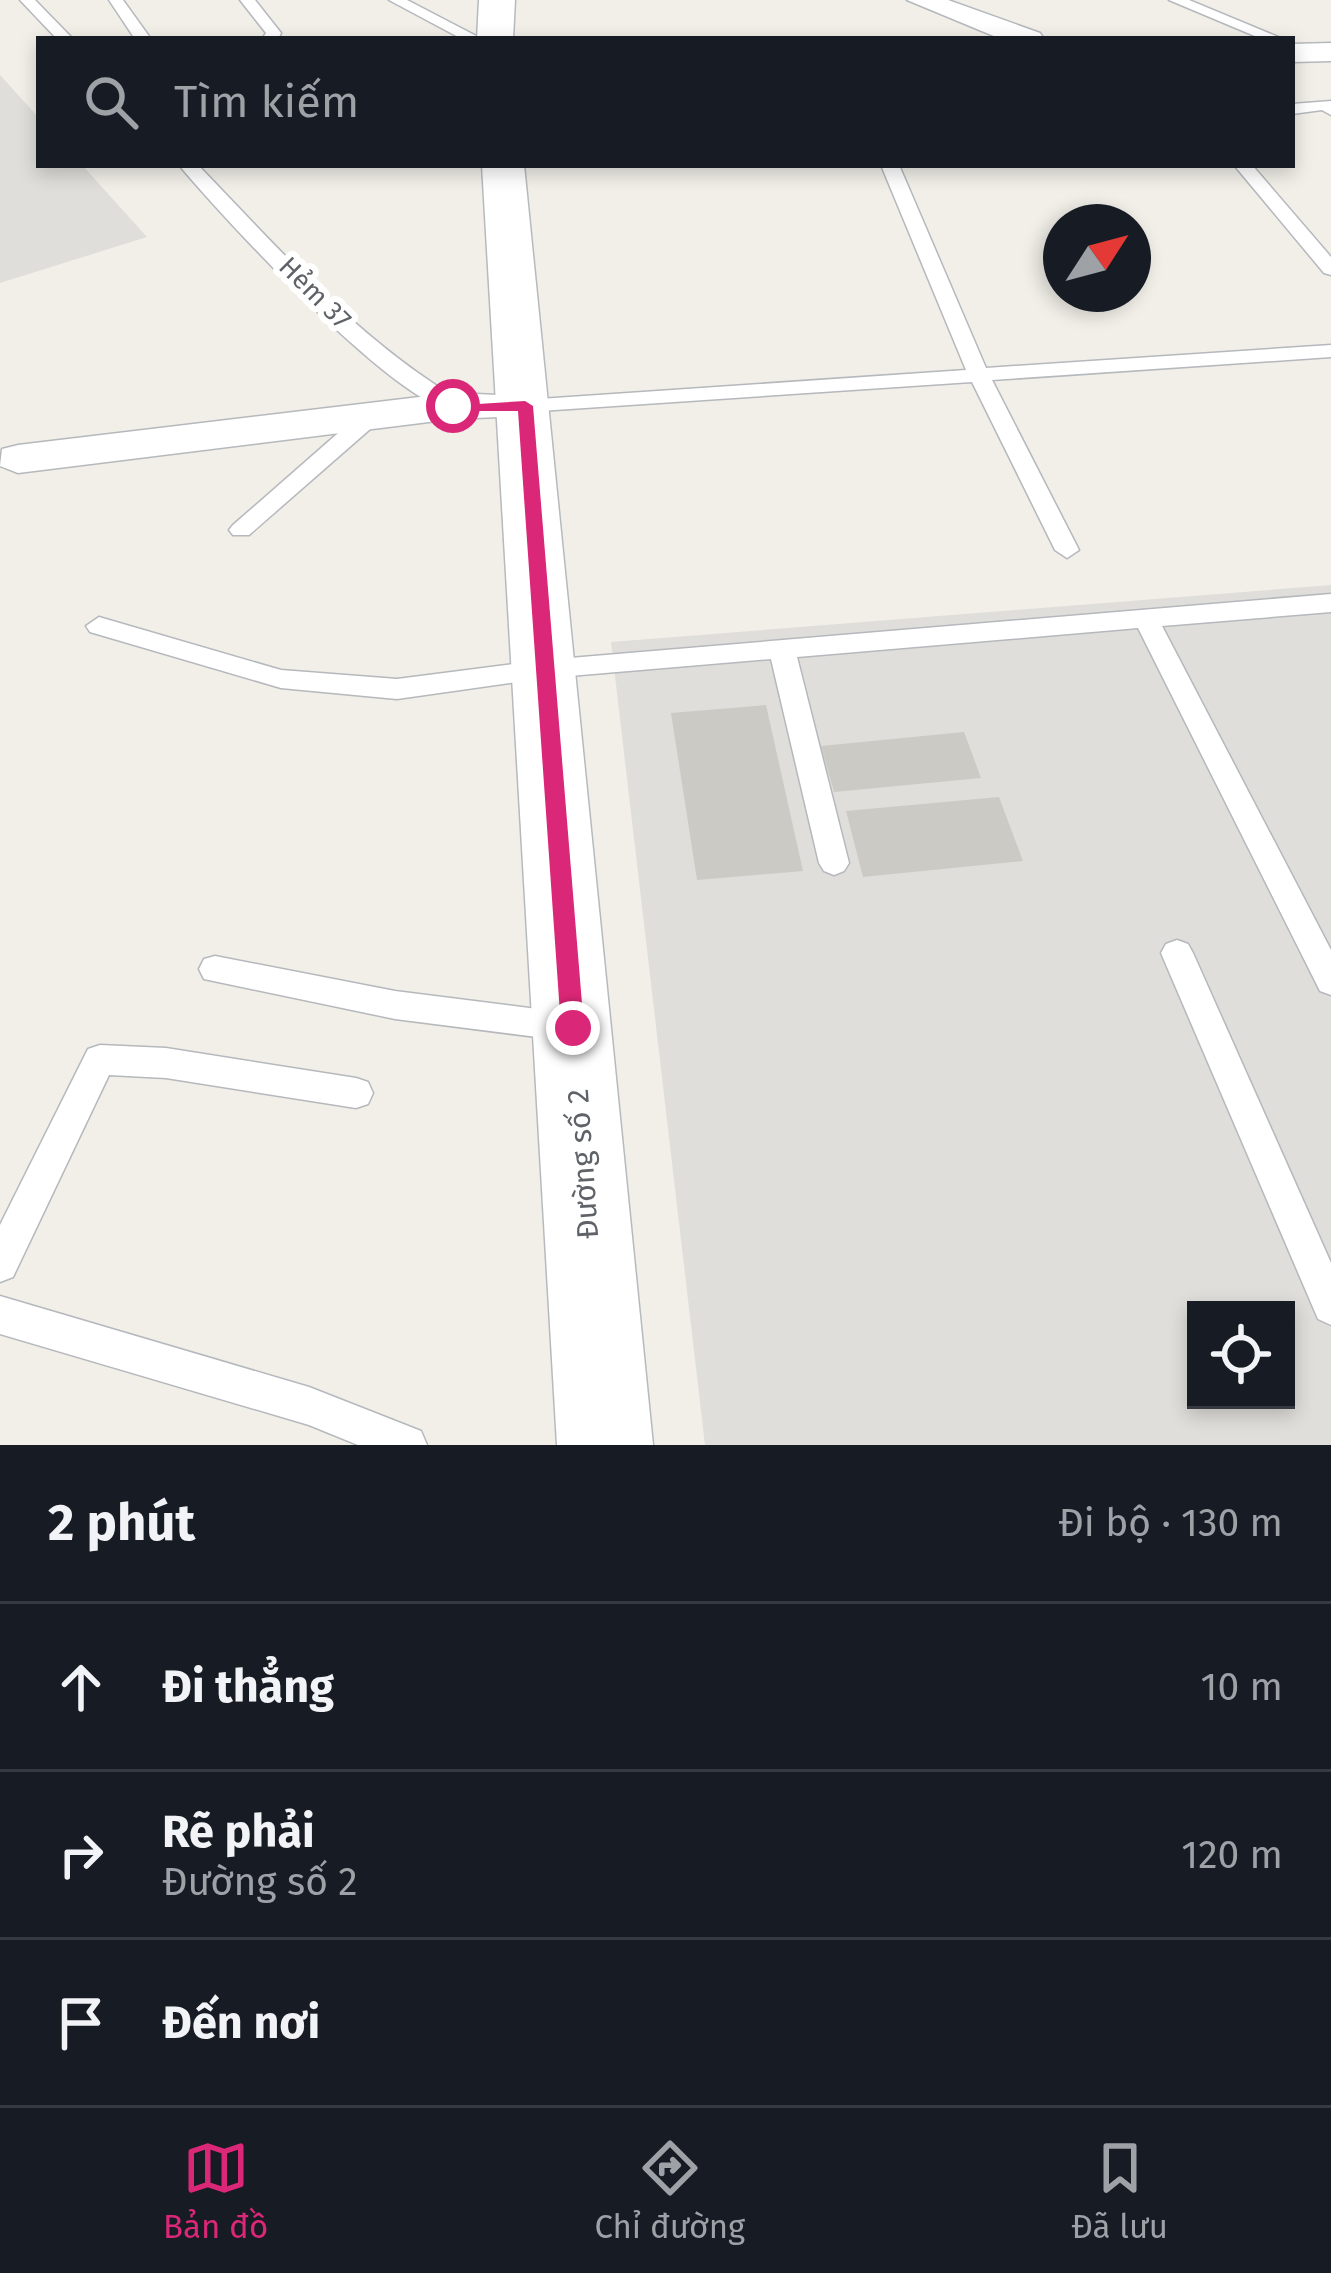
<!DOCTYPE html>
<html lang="vi">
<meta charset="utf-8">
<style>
:root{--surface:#171b24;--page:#242831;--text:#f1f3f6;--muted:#9ea1a6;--line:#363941;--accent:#db2777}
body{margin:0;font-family:"Fira Sans",sans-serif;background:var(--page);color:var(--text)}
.controls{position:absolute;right:36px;bottom:36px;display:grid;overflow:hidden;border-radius:0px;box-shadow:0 6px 18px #0003}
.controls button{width:108px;height:108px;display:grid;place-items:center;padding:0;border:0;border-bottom:3px solid var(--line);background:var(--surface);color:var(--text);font:60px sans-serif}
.compass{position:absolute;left:1043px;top:204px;width:108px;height:108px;border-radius:50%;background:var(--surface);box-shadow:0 6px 18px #0003;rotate:54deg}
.stop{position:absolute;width:36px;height:36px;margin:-27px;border:9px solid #db2777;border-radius:50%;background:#fff}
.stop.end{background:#db2777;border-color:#fff;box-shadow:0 3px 12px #0008}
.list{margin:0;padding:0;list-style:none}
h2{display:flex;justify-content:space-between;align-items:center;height:156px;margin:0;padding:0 48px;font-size:51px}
h2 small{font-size:39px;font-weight:400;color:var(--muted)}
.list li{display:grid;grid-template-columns:78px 1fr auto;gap:36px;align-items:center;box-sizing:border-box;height:168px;padding:0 48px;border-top:3px solid var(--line)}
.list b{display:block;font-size:45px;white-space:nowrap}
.list p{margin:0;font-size:39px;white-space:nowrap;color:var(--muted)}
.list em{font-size:39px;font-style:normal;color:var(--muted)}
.icon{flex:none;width:66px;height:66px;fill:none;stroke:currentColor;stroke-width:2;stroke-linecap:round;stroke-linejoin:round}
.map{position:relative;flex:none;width:1331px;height:1445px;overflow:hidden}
.search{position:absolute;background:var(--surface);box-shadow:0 6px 18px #0003;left:36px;right:36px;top:36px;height:132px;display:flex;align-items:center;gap:30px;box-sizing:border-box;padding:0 42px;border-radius:0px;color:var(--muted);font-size:45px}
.sheet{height:660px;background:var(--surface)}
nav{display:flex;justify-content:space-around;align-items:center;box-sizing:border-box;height:168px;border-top:3px solid var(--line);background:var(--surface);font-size:33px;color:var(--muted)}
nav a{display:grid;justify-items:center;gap:6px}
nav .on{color:var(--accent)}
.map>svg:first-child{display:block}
.industrial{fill:#e0deda;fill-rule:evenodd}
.building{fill:#cccac5}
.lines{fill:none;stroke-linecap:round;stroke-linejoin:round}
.lane-casing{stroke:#b5b8bc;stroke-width:3}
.street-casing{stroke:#b5b8bc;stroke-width:3}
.secondary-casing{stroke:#b6babf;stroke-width:3}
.lane{fill:#fff;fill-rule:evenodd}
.street{fill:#fff;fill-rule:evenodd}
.secondary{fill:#fff;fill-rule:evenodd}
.route{fill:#db2777}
.labels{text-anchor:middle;stroke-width:12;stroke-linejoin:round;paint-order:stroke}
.far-street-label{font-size:27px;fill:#5f6368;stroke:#fff}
.street-label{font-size:30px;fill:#5f6368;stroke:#fff}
</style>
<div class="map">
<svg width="1331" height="1445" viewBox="0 0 1331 1445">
<rect width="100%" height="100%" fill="#f1efe8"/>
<g class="industrial">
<path d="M0 75 39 118V165H82L147 237 0 283Z"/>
<path d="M1331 585V1445H705L611 642ZM1196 1310H1286V1400H1196Z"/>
</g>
<g class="building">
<path d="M766 705 803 871 697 880 671 713Z"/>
<path d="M964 732 981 778 834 792 821 746Z"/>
<path d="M999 797 1023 861 863 877 846 811Z"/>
</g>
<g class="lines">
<defs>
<g id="lane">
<path d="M20 0H35L73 39H57Z"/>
<path d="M109 0H123L151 39H135Z"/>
<path d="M240 0H255L281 33 278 39H262L266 33Z"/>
<path d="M389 0H407L482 39H462Z"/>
<path d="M1169 0H1189L1283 39H1262Z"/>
<path d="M1331 101V115L1322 110 1292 114V104Z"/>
<path d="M179 165H198C281 251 357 339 461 401V411C408 420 217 211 179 165Z"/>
<path d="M881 165H899L986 368 1331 345V357L992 380 1079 550 1067 558 1055 550 972 382 525 412 514 406 525 400 966 370Z"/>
<path d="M1234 165H1252L1331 257V275L1324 273Z"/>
<path d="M369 411 377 413V423L249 535H233L229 530 233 525 361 413Z"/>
<path d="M1331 594V612L1162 626 1331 950V995L1320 991 1138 628 797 657 849 863 844 871 834 875 824 871 819 863 771 659 546 678 397 699 281 688 90 632 86 626 99 617 281 670 397 679 546 660Z"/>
<path d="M1177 940 1188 944 1193 953 1331 1263V1325L1318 1319 1161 953 1166 944Z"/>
<path d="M215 956 395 991 568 1013 579 1017 584 1027 579 1037 568 1041 395 1019 204 979 199 969 204 959Z"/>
<path d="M100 1045 166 1048 356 1078 368 1082 373 1093 368 1104 356 1108 166 1078 109 1075 13 1277 0 1282V1225L88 1049Z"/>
<path d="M0 1296 309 1387 421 1431 427 1445H358L309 1425 0 1334Z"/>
</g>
<g id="street">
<path d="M907 0H948L1040 33 1044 39H1001Z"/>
<path d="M1331 43V61L1292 62V44Z"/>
<path d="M453 393 540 397 546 406 540 415 453 419 18 473 0 466 2 449 18 445Z"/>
</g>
<g id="secondary">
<path d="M479 0H515L513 39H477Z"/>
<path d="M482 165H524L653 1445H557Z"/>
</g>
</defs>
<use href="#lane" class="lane-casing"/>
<use href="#street" class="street-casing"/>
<use href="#secondary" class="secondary-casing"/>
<use href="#lane" class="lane"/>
<use href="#street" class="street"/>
<use href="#secondary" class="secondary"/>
</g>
<path class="route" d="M525 401 533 406 584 1028 573 1038 561 1028 518 411H453L446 406Z"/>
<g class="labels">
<g class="far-street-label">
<text transform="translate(315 293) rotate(45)" y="9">Hẻm 37</text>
</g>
<g class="street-label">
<text transform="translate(583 1164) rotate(-94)" y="10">Đường số 2</text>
</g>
</g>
</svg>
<div class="controls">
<button><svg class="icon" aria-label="locate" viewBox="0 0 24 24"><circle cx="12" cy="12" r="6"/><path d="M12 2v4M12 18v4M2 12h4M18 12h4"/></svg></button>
</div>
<svg class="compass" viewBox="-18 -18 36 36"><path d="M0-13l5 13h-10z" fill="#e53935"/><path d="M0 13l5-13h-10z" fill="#9ea1a6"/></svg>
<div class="stop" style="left:453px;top:406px"></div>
<div class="stop end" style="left:573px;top:1028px"></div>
<div class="search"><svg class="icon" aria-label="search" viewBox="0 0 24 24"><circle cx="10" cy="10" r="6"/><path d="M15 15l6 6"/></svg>Tìm kiếm</div>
</div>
<section class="sheet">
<h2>2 phút<small>Đi bộ · 130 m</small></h2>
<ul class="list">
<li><svg class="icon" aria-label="ahead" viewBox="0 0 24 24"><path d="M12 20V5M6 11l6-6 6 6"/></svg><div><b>Đi thẳng</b></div><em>10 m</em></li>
<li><svg class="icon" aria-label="right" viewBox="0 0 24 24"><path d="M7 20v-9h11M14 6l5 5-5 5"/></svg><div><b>Rẽ phải</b><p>Đường số 2</p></div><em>120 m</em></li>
<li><svg class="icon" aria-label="arrive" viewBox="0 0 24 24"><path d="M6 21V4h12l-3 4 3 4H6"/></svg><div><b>Đến nơi</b></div></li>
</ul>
</section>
<nav>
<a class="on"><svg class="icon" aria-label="map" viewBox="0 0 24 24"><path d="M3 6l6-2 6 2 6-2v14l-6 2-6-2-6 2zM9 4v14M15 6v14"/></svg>Bản đồ</a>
<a><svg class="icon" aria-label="directions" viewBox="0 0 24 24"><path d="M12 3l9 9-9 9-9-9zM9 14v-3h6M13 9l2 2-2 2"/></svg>Chỉ đường</a>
<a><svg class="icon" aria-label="saved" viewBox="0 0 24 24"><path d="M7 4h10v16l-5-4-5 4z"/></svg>Đã lưu</a>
</nav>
